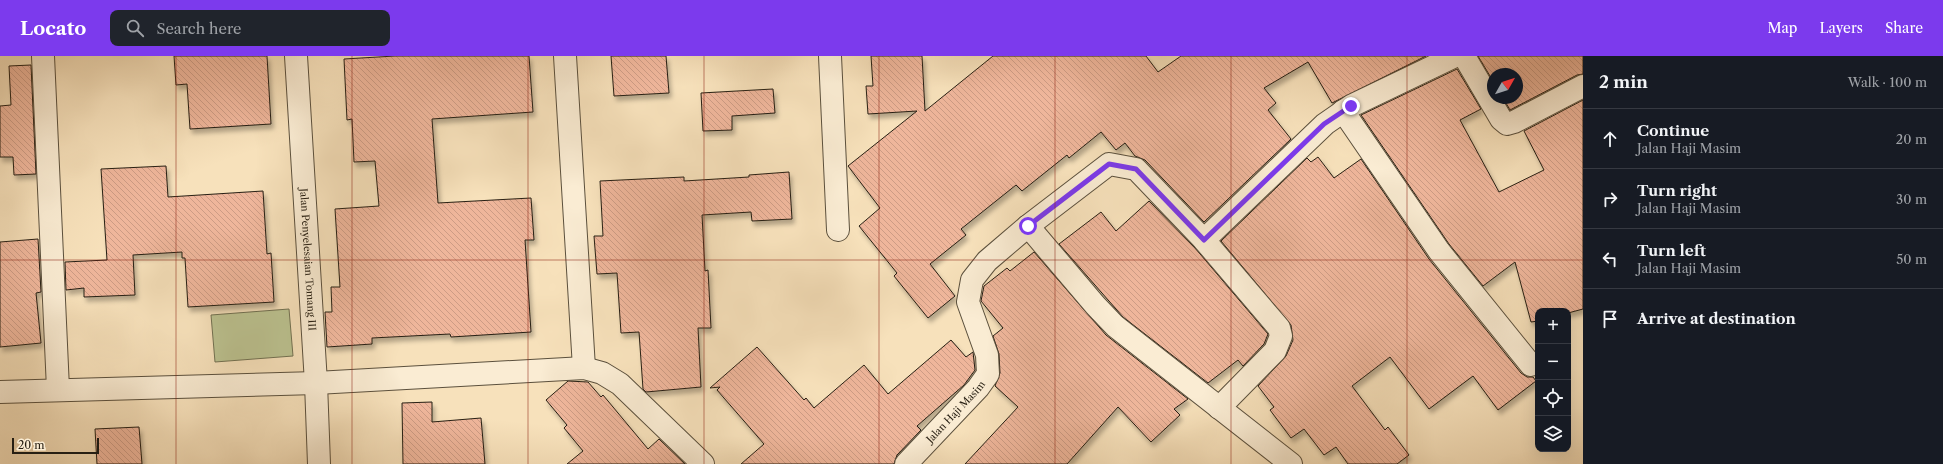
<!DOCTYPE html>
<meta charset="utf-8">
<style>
:root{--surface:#171b24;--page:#20242c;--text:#f1f3f6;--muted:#9ea1a6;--line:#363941;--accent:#7c3aed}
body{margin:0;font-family:"Libre Caslon Text",serif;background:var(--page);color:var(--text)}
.controls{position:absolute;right:12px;bottom:12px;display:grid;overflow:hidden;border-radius:8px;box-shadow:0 4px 16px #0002}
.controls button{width:36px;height:36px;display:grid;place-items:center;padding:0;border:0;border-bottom:1px solid var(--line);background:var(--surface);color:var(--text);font:20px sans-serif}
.compass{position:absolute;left:1487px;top:12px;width:36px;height:36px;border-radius:50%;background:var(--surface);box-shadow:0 4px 16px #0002;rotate:51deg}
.scale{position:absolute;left:12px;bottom:10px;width:87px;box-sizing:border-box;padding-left:4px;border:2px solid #271f13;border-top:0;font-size:11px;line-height:14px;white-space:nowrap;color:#271f13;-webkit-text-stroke:3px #faecd3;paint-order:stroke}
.stop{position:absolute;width:12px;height:12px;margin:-9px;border:3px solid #7c3aed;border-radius:50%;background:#fff}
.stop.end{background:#7c3aed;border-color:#fff;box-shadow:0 1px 4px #0008}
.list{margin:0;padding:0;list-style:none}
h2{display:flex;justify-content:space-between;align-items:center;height:52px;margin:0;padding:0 16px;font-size:17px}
h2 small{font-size:13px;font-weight:400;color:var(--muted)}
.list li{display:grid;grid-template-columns:26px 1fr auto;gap:12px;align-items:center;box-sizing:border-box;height:60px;padding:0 16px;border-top:1px solid var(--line)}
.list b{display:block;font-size:15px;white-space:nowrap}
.list p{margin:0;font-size:13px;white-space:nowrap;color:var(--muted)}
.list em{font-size:13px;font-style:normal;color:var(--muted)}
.icon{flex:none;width:22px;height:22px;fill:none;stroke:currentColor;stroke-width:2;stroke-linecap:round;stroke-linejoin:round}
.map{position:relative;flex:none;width:1583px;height:408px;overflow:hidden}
header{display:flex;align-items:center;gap:24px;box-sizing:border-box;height:56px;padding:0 20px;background:var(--accent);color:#fff}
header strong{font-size:19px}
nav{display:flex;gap:22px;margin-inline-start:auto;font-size:14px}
.search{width:280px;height:36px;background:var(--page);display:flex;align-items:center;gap:10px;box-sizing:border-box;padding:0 14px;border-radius:8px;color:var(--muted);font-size:15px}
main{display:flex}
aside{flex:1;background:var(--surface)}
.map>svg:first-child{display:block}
.park{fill:#bcc391;stroke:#727152}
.building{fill:url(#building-back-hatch);stroke:#271f13;filter:url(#shadow)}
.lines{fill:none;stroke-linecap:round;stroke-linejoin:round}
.street-casing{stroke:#5b503d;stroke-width:24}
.street{stroke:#faecd3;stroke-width:22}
.route{stroke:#7c3aed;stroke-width:5}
.grid{fill:none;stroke:#8f2418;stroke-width:1;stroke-opacity:0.55}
.labels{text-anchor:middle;stroke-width:3;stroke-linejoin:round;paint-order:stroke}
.street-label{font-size:10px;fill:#271f13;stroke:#faecd3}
</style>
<header>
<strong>Locato</strong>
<div class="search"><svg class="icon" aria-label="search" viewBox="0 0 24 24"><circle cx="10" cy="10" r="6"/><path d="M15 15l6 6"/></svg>Search here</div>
<nav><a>Map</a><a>Layers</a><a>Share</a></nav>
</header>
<main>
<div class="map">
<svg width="1583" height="408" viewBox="0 0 1583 408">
<defs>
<pattern id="building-back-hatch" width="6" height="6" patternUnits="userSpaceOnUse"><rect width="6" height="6" fill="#efb69b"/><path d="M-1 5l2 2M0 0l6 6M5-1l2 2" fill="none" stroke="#cd9c85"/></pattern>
<filter id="shadow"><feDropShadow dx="2.5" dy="4.5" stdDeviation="2" flood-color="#0004"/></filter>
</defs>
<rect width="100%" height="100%" fill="#f7e1bb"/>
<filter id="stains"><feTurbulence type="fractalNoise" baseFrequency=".005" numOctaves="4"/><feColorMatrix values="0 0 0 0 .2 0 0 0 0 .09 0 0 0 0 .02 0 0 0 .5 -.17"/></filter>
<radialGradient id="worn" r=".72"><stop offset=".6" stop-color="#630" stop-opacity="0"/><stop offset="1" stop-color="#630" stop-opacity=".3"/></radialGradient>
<path class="park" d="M289 253 293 300 215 306 211 259Z"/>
<g class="building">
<path d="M174 0H267L271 68 190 73 187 28 176 29Z"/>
<path d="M395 0H529L533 56 432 63 438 147 531 142 534 184H525L531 276 451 281 450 278 372 282V288L327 291 325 256H332L331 231H340L335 153 379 150 375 105 354 106 352 63 347 64 344 3Z"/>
<path d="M611 0H666L669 37 614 40Z"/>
<path d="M871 0H922L925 55 993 0H1146L1158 16 1181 0H1426L1332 47 1308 6 1264 32 1276 47 1268 54 1291 83 1204 166 1145 104 1135 100 1125 87 1116 94 1101 76 1069 102 1067 99 1022 135 1016 129 961 173 966 179 930 208 955 240 928 262 894 220 897 217 859 170 880 152 848 110 917 55 868 58 866 30H873Z"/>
<path d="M1478 0H1583V18L1577 19 1510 54 1503 42H1517V18H1493V25Z"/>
<path d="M31 9 36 118 14 119 13 101H0V50L11 49 9 10Z"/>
<path d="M1457 13 1481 53 1460 64 1499 136 1544 114 1524 75 1583 44V253L1568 257V255H1538V265L1531 266 1515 206 1483 230 1449 188 1361 59Z"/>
<path d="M773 33 775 57 732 60V74L703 75 701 37Z"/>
<path d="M1318 101 1334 122 1361 103 1429 203 1521 317 1527 321H1533L1536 325 1498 354 1473 320 1429 353 1390 301 1352 330 1385 374 1388 371 1409 399 1397 408H1348L1336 391 1324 399 1304 373 1291 382 1270 354 1274 351 1258 330 1286 300 1293 284 1291 269 1221 185 1307 102 1311 106Z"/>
<path d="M166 110 168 141 263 135 267 198 271 197 274 246 188 251 185 202H182V196L133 199 135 239 84 241V232L66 234 65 206 107 204 101 113Z"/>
<path d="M789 116 792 163 752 165 751 156 702 159 705 215 708 214 711 272H698L701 331 646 336 643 333 639 276 621 277 617 217 597 218 594 180H603L600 125 684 121V125L749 121V119Z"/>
<path d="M1149 145 1195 192 1268 278 1264 288 1243 310 1238 304 1208 327 1123 261 1059 188 1101 156 1116 175Z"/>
<path d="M38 183 41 236 36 237 41 287 0 291V186Z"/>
<path d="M1034 196 1106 279 1188 343 1174 353 1180 359 1151 386 1118 351 1067 408H965L1018 351 995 330 1000 317 999 298 993 280 1003 272 981 245 984 230 1007 212 1010 215Z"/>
<path d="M951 284 966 301 973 296 975 314 964 329 917 370 921 374 897 399 894 408H741L764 388 717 334 720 331 710 332 757 291 804 344 806 342 814 352 864 309 888 338Z"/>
<path d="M568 325 588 326 601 341 603 339 648 393 659 383 685 408H567L583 395 564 372 567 369 546 344Z"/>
<path d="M432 346V366L481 362 485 408H403L402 347Z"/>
<path d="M139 371 142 408H97L95 373Z"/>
</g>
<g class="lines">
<defs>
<g id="street">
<path d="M43 0 58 333"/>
<path id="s1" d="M296 0 316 327 319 408"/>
<path d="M565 0 584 312"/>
<path d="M830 0 838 174"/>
<path d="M1464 0 1501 63 1507 68 1514 66 1583 30"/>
<path d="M1343 55 1439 195 1531 309"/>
<path d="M1028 170 1095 249 1115 270 1291 408"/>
<path d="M1204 184 1325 68 1351 50 1455 0"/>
<path d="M0 336 316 327 584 312 602 317 620 328 703 408"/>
<path id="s2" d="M906 408 978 332 988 318 987 299 968 246 972 224 987 205 1028 170 1109 108 1136 113 1204 184 1279 272 1281 280 1275 295 1219 352"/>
</g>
</defs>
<use href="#street" class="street-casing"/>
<use href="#street" class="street"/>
</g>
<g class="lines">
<path class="route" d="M1028 170 1109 108 1136 113 1204 184 1324 68 1351 50"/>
</g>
<path class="grid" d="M176 0V408M352 0V408M528 0V408M704 0V408M879 0V408M1055 0V408M1231 0V408M1407 0V408M0 204H1583"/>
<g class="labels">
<g class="street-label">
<text dy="4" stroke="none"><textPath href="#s1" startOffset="204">Jalan Penyelesaian Tomang III</textPath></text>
<text dy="4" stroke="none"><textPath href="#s2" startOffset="72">Jalan Haji Masim</textPath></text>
</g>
</g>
<rect width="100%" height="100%" filter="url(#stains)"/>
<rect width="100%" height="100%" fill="url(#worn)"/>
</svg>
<div class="controls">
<button>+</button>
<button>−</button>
<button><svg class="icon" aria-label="locate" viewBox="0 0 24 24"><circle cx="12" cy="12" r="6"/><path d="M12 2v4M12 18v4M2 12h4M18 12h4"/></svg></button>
<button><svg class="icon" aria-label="layers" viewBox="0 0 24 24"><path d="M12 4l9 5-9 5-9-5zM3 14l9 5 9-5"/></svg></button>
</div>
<svg class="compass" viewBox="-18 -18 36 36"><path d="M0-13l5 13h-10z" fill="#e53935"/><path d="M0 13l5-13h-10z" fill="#9ea1a6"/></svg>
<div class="scale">20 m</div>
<div class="stop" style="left:1028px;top:170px"></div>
<div class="stop end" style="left:1351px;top:50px"></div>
</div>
<aside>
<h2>2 min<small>Walk · 100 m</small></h2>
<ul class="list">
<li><svg class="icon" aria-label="ahead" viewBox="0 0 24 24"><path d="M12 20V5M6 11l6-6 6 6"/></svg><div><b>Continue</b><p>Jalan Haji Masim</p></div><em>20 m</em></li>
<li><svg class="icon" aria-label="right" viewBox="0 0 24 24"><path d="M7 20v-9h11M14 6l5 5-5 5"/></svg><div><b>Turn right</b><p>Jalan Haji Masim</p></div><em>30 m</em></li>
<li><svg class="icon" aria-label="left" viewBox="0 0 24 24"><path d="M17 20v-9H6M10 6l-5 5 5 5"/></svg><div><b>Turn left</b><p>Jalan Haji Masim</p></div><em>50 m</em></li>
<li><svg class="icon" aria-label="arrive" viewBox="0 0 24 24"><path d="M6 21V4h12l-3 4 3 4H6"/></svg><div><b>Arrive at destination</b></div></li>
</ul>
</aside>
</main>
